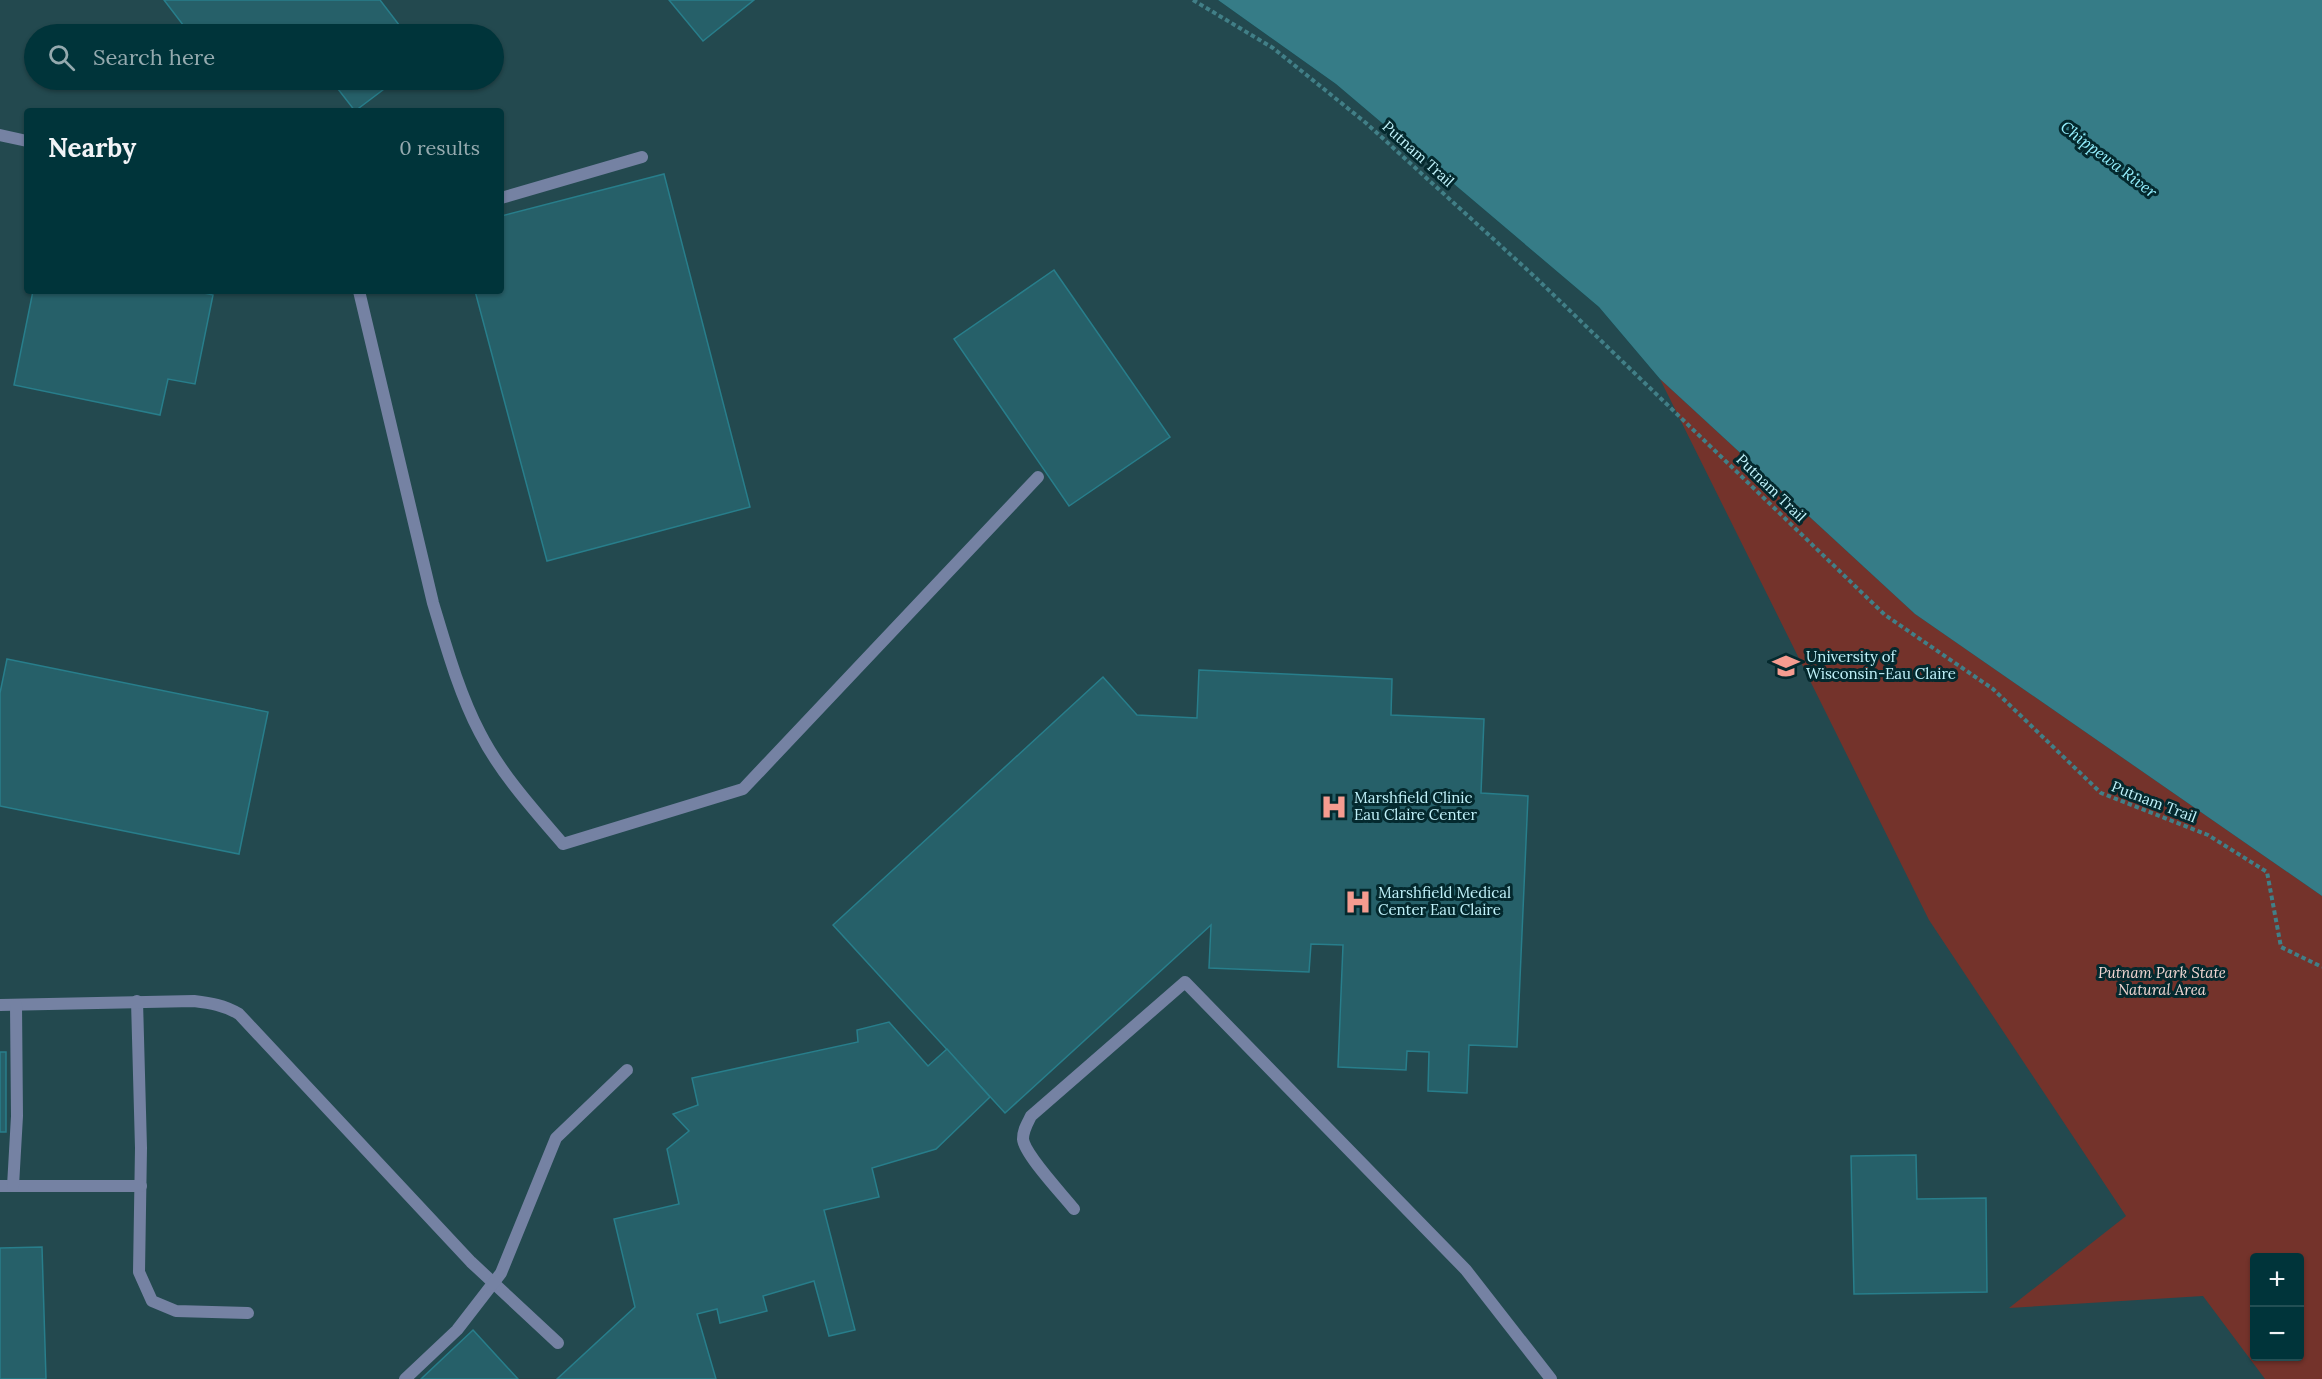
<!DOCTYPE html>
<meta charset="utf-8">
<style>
:root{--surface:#00343a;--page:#0a3c42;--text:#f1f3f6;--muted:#95aaaf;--line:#224f54}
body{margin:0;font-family:Lora,serif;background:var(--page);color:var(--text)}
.controls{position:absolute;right:18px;bottom:18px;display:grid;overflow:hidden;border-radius:6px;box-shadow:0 2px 4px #0004}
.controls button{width:54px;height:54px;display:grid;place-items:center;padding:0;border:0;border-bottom:2px solid var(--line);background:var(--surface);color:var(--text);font:30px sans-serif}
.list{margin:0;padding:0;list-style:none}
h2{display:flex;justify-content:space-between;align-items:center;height:78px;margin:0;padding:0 24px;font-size:26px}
h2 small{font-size:20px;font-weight:400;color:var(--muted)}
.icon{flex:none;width:33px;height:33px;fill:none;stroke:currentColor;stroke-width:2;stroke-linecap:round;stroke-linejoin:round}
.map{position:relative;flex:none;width:2322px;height:1379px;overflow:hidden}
.search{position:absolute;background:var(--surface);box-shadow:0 2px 4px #0004;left:24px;top:24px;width:480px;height:66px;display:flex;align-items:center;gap:15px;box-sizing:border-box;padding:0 21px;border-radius:33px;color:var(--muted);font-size:22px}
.panel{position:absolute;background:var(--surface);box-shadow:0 2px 4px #0004;left:24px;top:108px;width:480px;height:186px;border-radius:6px}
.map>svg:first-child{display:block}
.built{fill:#23494f;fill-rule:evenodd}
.green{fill:#74332b;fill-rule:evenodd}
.water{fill:#367c87}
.building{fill:#266069;stroke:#287e8b;stroke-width:1.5}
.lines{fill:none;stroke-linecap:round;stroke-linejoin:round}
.path{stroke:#417f87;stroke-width:4;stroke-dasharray:4.5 3;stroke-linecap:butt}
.service{stroke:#7582a3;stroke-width:12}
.labels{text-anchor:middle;stroke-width:6;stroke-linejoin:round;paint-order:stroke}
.street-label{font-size:15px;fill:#c1f2fa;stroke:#04292e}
.poi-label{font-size:15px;fill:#c1f2fa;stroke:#04292e;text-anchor:start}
.park-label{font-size:15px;font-style:italic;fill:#f1d7d3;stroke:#04292e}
.water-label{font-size:16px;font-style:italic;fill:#95f1ff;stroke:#04292e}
</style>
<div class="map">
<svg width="2322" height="1379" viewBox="0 0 2322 1379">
<rect width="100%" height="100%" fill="#00454d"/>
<path class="built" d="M0 0H1218L1336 84 1599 307 1660 379 1915 614 2322 896V1379H0ZM34 34H494V80H34ZM27 111H501V291H27ZM2254 1258H2300V1356H2254Z"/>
<path class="green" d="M1660 379 1915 614 2322 896V1379H2265L2203 1296 2009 1308 2126 1216 1929 920ZM2254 1258H2300V1356H2254Z"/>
<path class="water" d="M1218 0H2322V896L1915 614 1660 379 1599 307 1336 84Z"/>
<g class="building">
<path d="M164 0H380L406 34H190Z"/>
<path d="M669 0H754L703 41Z"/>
<path d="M331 80H396L355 111Z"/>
<path d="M664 174 750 507 547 561 475 291H501V216Z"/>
<path d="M1054 270 1170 437 1069 506 954 339Z"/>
<path d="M33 291H195L213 295 195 384 168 379 160 415 14 385Z"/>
<path d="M7 659 268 712 239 854 0 806V693Z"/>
<path d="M1199 670 1392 679 1391 715 1484 719 1481 793 1528 796 1517 1047 1469 1045 1467 1093 1428 1091 1429 1052 1407 1051 1406 1070 1338 1067 1343 945 1311 944 1309 972 1209 968 1211 925 1005 1113 833 925 1103 677 1137 715 1197 718Z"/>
<path d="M889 1022 928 1066 947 1049 990 1097 936 1149 872 1168 879 1197 824 1210 855 1330 829 1336 814 1281 763 1296 767 1311 720 1323 717 1309 697 1314 716 1379H557L635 1307 614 1219 679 1204 667 1149 689 1131 673 1114 698 1105 692 1078 858 1042 857 1030Z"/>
<rect x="0" y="1052" width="6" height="80"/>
<path d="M1916 1155 1917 1199 1986 1198 1987 1292 1854 1294 1851 1156Z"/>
<path d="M42 1247 46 1379H0V1248Z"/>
<path d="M473 1330 518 1379H421Z"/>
</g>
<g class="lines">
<path class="path" d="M1193 0 1273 48 1366 123 1534 276 1885 615 1993 689 2101 793 2208 835 2267 872 2281 947 2322 967"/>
<g class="service">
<path d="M0 135 27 141"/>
<path d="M501 198 642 157"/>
<path d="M359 291 433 603C446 646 459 693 480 733 501 774 533 809 563 844L743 789 1038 477"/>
<path d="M137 1001 141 1148 139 1272 152 1301 176 1311 248 1313"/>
<path d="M0 1005 194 1001C210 1003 224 1005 239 1014L471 1262 558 1343"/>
<path d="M0 1186H141"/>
<path d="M13 1186 17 1116 16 1005"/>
<path d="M1074 1209C1063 1195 1024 1154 1023 1139 1023 1130 1027 1124 1031 1116L1185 982 1466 1270 1551 1379"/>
<path d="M405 1379 457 1330 501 1273 556 1138 627 1070"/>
</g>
</g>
<defs>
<symbol id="university-bare" viewBox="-9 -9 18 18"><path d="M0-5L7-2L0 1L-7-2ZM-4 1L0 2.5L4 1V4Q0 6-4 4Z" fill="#f59c90" stroke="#04292e" stroke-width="2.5" paint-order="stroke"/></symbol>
<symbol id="hospital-bare" viewBox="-9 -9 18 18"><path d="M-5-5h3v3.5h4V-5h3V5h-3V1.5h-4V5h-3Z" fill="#f59c90" stroke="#04292e" stroke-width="2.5" paint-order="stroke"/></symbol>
</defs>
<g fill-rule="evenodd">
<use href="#university-bare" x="1767" y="647" width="38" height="38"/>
<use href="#hospital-bare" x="1315" y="788" width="38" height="38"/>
<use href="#hospital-bare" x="1339" y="883" width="38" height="38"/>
</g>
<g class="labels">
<g class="street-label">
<text transform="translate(1418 154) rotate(42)" y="5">Putnam Trail</text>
<text transform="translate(1771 488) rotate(44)" y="5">Putnam Trail</text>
<text transform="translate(2154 802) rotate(21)" y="5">Putnam Trail</text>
</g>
<g class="poi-label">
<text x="1806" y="662">University of<tspan x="1806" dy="17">Wisconsin-Eau Claire</tspan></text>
<text x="1354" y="803">Marshfield Clinic<tspan x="1354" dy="17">Eau Claire Center</tspan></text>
<text x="1378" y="898">Marshfield Medical<tspan x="1378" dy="17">Center Eau Claire</tspan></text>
</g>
<g class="park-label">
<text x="2162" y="978">Putnam Park State<tspan x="2162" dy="17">Natural Area</tspan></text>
</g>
<g class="water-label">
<text transform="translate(2109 159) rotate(37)" y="6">Chippewa River</text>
</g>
</g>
</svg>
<div class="controls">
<button>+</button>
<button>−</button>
</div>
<div class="search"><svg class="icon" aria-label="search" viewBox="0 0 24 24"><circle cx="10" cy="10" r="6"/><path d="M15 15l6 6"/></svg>Search here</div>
<section class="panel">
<h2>Nearby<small>0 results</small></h2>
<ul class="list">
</ul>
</section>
</div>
